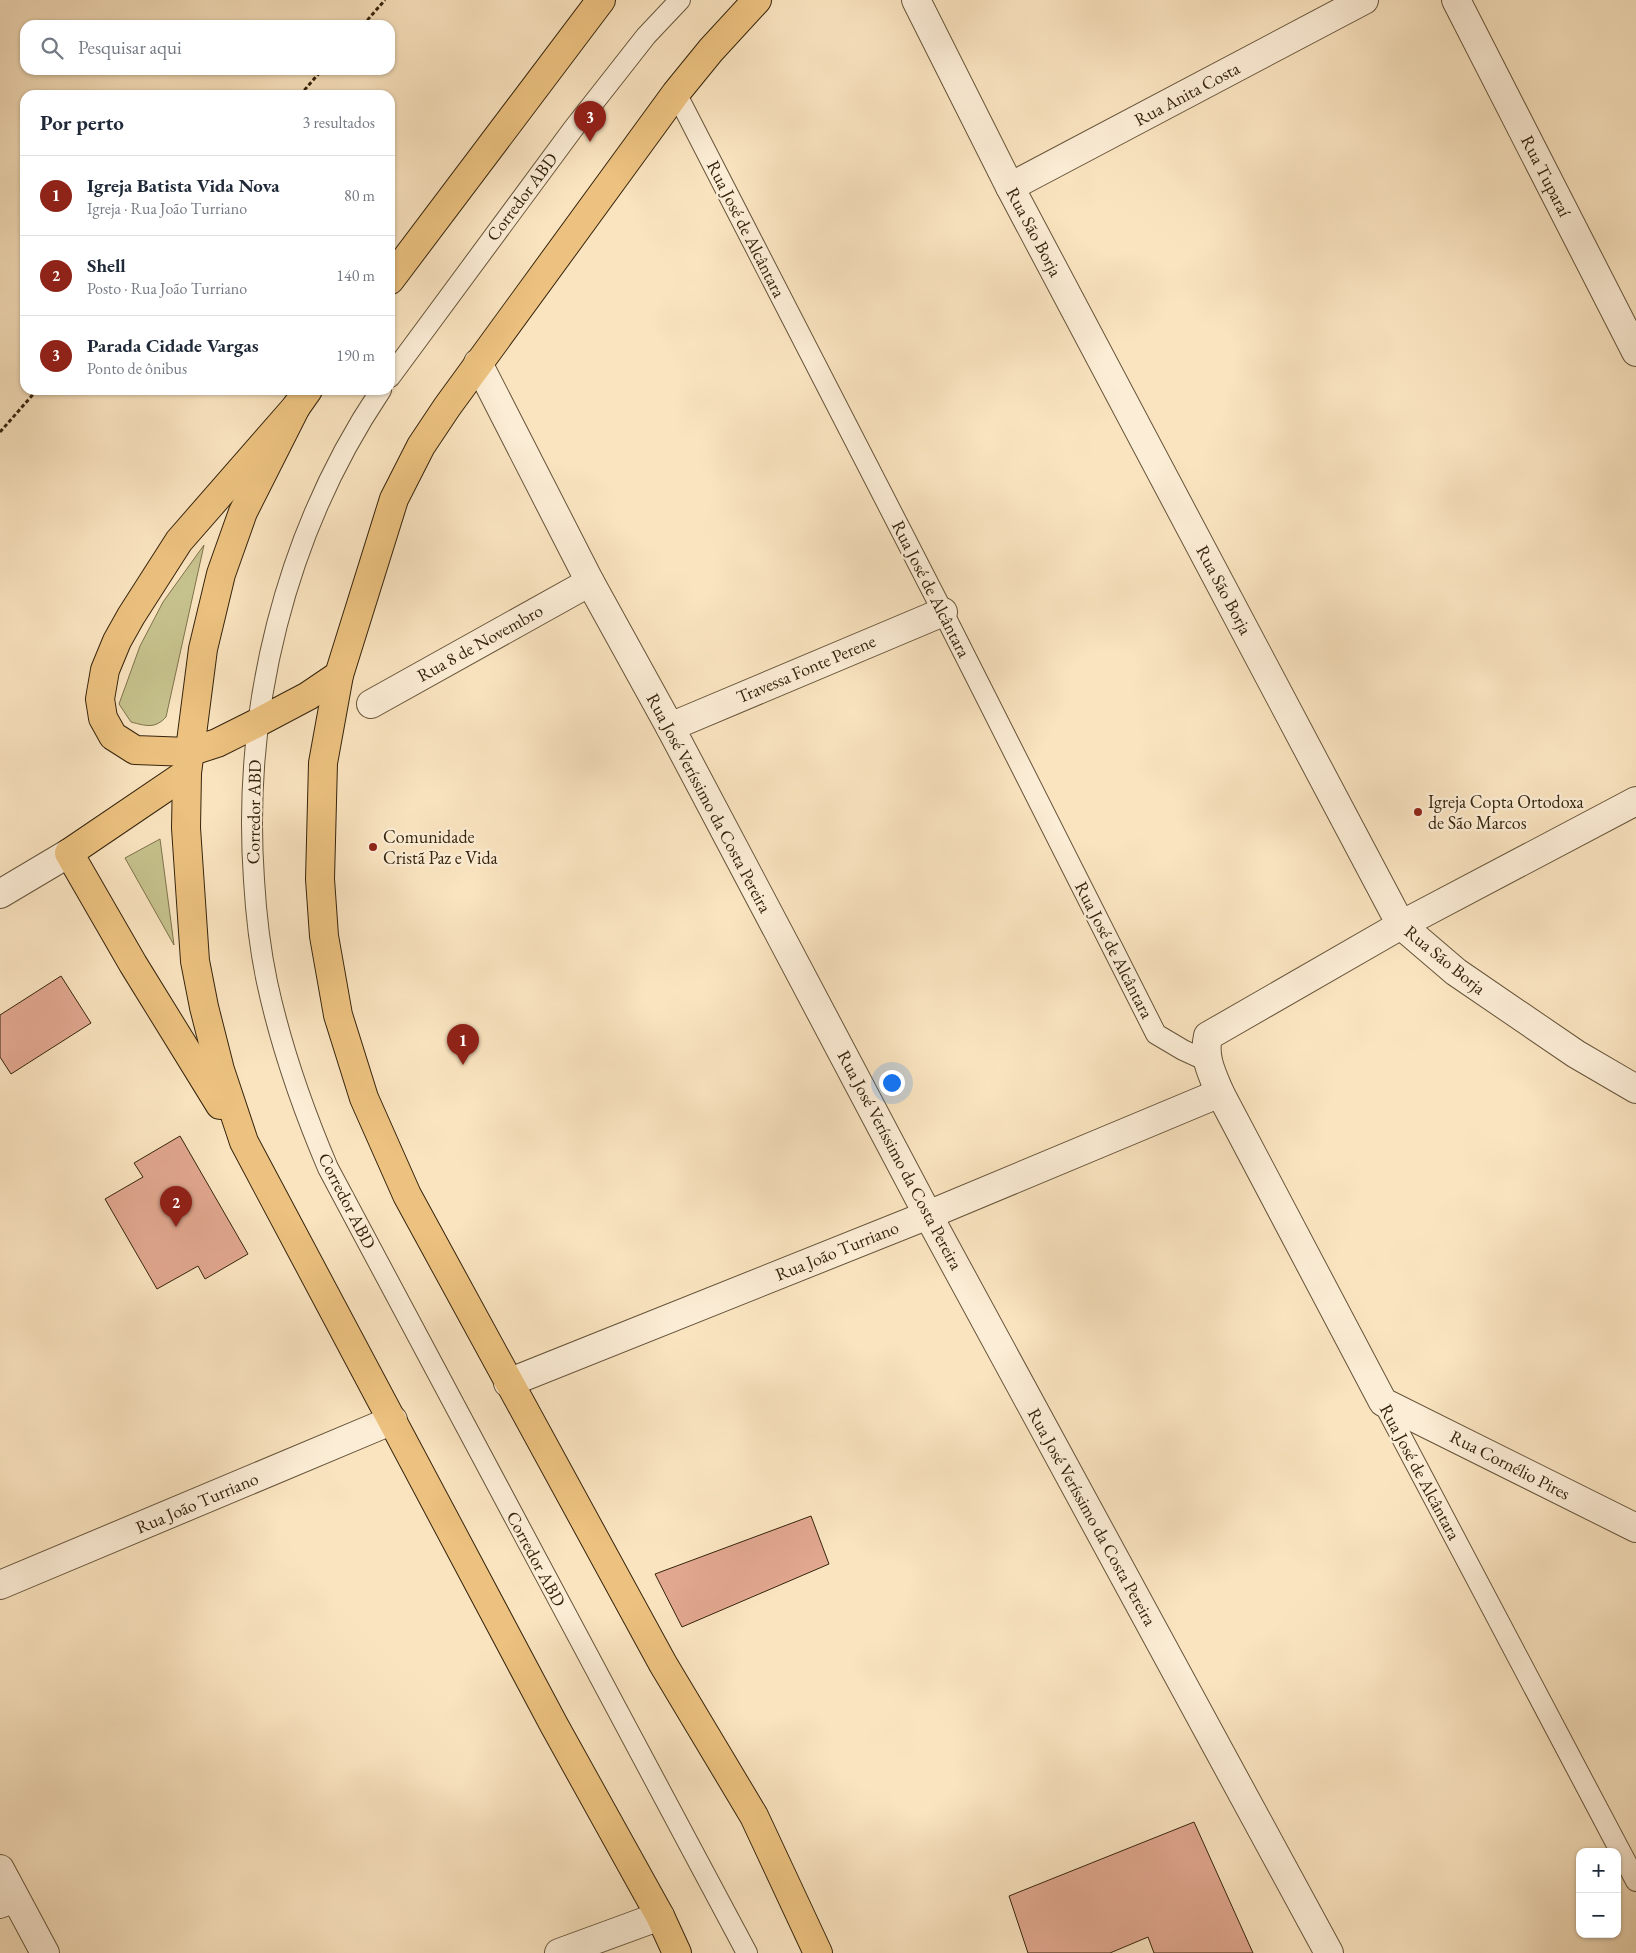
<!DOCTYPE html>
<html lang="pt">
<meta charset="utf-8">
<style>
:root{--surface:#fff;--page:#f6f6f7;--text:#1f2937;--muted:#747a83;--line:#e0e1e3;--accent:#8f2418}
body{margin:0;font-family:"EB Garamond",serif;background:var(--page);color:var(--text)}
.controls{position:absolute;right:15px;bottom:15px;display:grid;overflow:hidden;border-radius:10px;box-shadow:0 1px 4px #0004}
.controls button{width:45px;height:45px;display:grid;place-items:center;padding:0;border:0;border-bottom:1px solid var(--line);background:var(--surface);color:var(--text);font:25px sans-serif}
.you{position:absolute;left:891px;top:1082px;width:18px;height:18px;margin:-12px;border:4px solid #fff;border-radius:50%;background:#1a73e8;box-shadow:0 0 0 8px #1a73e833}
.badge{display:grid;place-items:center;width:32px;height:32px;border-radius:50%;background:var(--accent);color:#fff;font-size:16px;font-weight:700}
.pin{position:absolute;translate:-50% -41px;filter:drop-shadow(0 1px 2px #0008)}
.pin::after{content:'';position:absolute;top:26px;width:18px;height:15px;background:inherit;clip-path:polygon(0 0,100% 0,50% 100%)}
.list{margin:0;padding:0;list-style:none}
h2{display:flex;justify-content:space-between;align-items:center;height:65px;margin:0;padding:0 20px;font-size:21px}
h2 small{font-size:16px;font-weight:400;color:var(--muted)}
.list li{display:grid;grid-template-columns:32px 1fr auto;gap:15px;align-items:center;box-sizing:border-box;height:80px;padding:0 20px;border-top:1px solid var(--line)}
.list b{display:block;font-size:19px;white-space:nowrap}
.list p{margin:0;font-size:16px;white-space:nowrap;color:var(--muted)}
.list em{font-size:16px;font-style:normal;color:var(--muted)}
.icon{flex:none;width:28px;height:28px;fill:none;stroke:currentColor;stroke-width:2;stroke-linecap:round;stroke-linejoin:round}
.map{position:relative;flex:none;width:1636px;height:1953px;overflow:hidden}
.search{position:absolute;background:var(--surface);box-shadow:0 1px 4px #0004;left:20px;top:20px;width:375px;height:55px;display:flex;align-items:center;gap:12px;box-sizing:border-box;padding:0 18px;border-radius:15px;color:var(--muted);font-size:19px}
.panel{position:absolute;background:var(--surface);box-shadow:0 1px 4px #0004;left:20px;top:90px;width:375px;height:305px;border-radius:15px}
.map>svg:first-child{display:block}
.green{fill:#c6c28d;stroke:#7e734c}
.building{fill:#e1a78f;stroke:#35240c}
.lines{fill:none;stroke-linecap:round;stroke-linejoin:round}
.lane-casing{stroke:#665439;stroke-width:22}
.street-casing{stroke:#665439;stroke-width:30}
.primary-casing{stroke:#35240c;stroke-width:30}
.path{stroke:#35240c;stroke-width:3;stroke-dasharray:4 2.5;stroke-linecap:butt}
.lane{stroke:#fcedd6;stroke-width:20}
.street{stroke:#fcedd6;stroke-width:28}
.primary{stroke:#edc280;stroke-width:28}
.poi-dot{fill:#8f2418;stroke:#fcedd6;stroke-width:2}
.labels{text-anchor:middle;stroke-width:4.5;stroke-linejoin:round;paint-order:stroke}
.street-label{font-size:18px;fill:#35240c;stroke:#fcedd6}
.poi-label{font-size:18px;fill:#35240c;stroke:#fcedd6;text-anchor:start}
</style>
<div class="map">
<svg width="1636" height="1953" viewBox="0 0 1636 1953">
<rect width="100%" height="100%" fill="#fae4c0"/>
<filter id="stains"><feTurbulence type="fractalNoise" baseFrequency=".004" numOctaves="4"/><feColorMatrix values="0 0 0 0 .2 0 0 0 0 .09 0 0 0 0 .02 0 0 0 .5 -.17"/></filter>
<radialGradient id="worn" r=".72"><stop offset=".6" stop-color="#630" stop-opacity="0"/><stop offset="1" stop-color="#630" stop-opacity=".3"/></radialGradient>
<g class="green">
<path d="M204 545 166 717C155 729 146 726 131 722L119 704 140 646 163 602Z"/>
<path d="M160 839 174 945 125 858Z"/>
</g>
<g class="building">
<path d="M61 976 91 1023 11 1074 0 1057V1015Z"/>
<path d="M180 1136 248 1254 205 1279 198 1266 157 1289 105 1199 143 1177 134 1163Z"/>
<path d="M811 1516 829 1564 682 1627 655 1574Z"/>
<path d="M1194 1822 1253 1953H1154L1148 1937 1110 1953H1028L1009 1896Z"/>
</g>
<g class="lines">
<defs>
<g id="lane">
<path d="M676 93 943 612 1156 1034 1183 1050 1207 1061"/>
<path d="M390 377 573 129 646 36 680 0"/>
<path d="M381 390C285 533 242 709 254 880 256 914 260 949 267 982 281 1047 302 1107 328 1168L747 1953"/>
<path d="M1383 1402 1636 1881"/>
<path d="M0 1908 17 1902"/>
</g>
<g id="street">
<path d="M916 0 1010 187 1401 925 1456 972 1576 1054 1636 1089"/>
<path d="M1456 0 1636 352"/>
<path d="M1010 187 1364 0"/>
<path d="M478 363 590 582 670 727 928 1215 1329 1953"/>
<path d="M371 704 590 582"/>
<path d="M670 727 943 612"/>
<path d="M1636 801 1401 925 1208 1036C1203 1057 1212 1074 1220 1093L1383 1402 1636 1528"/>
<path d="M0 894 69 853"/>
<path d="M508 1383 928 1215 1220 1093"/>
<path d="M0 1585 393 1420"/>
<path d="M0 1869 45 1953"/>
<path d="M559 1953 660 1916"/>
</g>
<g id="primary">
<path d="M757 0 711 50 676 93 447 407 421 446 394 499 339 675 323 763 320 879 324 936 338 1015 364 1098 407 1195 663 1664 754 1816 818 1953"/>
<path d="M390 280 601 0"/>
<path d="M308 390 296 407 179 541 131 616 117 641 105 670 100 699 103 718 113 736 135 750 189 752 217 743 257 723 308 696 339 675"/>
<path d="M296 407 243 512 221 574 203 649 187 773 186 828 195 961 204 1007 220 1070 244 1142 554 1725 660 1916 677 1953"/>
<path d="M187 773 69 853 133 964 220 1105"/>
</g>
</defs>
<use href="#lane" class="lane-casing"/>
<use href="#street" class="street-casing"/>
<use href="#primary" class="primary-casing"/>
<g class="path">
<path d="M363 25 385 0"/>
<path d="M300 95 322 70"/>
<path d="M0 432 37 390"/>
</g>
<use href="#lane" class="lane"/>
<use href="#street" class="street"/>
<use href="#primary" class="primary"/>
</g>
<g class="poi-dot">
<circle cx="1418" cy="812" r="5"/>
<circle cx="373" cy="847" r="5"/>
</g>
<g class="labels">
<g class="street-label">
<text transform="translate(1187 94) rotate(-28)" y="6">Rua Anita Costa</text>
<text transform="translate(1546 176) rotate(63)" y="6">Rua Tuparaí</text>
<text transform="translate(522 197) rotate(-53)" y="6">Corredor ABD</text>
<text transform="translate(746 229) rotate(63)" y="6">Rua José de Alcântara</text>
<text transform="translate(1034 232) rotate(62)" y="6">Rua São Borja</text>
<text transform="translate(931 589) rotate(63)" y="6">Rua José de Alcântara</text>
<text transform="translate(1224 590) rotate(62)" y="6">Rua São Borja</text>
<text transform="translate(480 643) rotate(-29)" y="6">Rua 8 de Novembro</text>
<text transform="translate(806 669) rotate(-23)" y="6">Travessa Fonte Perene</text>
<text transform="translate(709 803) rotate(62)" y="6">Rua José Veríssimo da Costa Pereira</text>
<text transform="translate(254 812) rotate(-89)" y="6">Corredor ABD</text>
<text transform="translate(1114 950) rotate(63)" y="6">Rua José de Alcântara</text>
<text transform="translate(1445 960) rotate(39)" y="6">Rua São Borja</text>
<text transform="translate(900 1160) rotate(62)" y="6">Rua José Veríssimo da Costa Pereira</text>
<text transform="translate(347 1201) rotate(63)" y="6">Corredor ABD</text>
<text transform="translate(837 1251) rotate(-22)" y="6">Rua João Turriano</text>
<text transform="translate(1510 1465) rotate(27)" y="6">Rua Cornélio Pires</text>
<text transform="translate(1420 1472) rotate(62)" y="6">Rua José de Alcântara</text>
<text transform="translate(197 1503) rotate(-23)" y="6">Rua João Turriano</text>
<text transform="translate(1092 1517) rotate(61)" y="6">Rua José Veríssimo da Costa Pereira</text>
<text transform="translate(536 1559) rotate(62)" y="6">Corredor ABD</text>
</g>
<g class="poi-label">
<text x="1428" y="808">Igreja Copta Ortodoxa<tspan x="1428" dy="21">de São Marcos</tspan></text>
<text x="383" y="843">Comunidade<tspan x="383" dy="21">Cristã Paz e Vida</tspan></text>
</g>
</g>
<rect width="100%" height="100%" filter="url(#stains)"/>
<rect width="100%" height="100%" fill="url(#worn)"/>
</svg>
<div class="controls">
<button>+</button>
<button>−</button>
</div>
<div class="you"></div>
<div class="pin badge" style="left:463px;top:1065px">1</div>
<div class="pin badge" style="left:176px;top:1227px">2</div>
<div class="pin badge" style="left:590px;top:142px">3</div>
<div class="search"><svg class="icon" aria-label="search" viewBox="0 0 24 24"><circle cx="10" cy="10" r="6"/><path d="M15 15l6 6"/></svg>Pesquisar aqui</div>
<section class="panel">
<h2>Por perto<small>3 resultados</small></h2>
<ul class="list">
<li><span class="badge">1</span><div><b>Igreja Batista Vida Nova</b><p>Igreja · Rua João Turriano</p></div><em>80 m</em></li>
<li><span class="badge">2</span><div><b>Shell</b><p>Posto · Rua João Turriano</p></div><em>140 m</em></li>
<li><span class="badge">3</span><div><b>Parada Cidade Vargas</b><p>Ponto de ônibus</p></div><em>190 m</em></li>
</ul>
</section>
</div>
